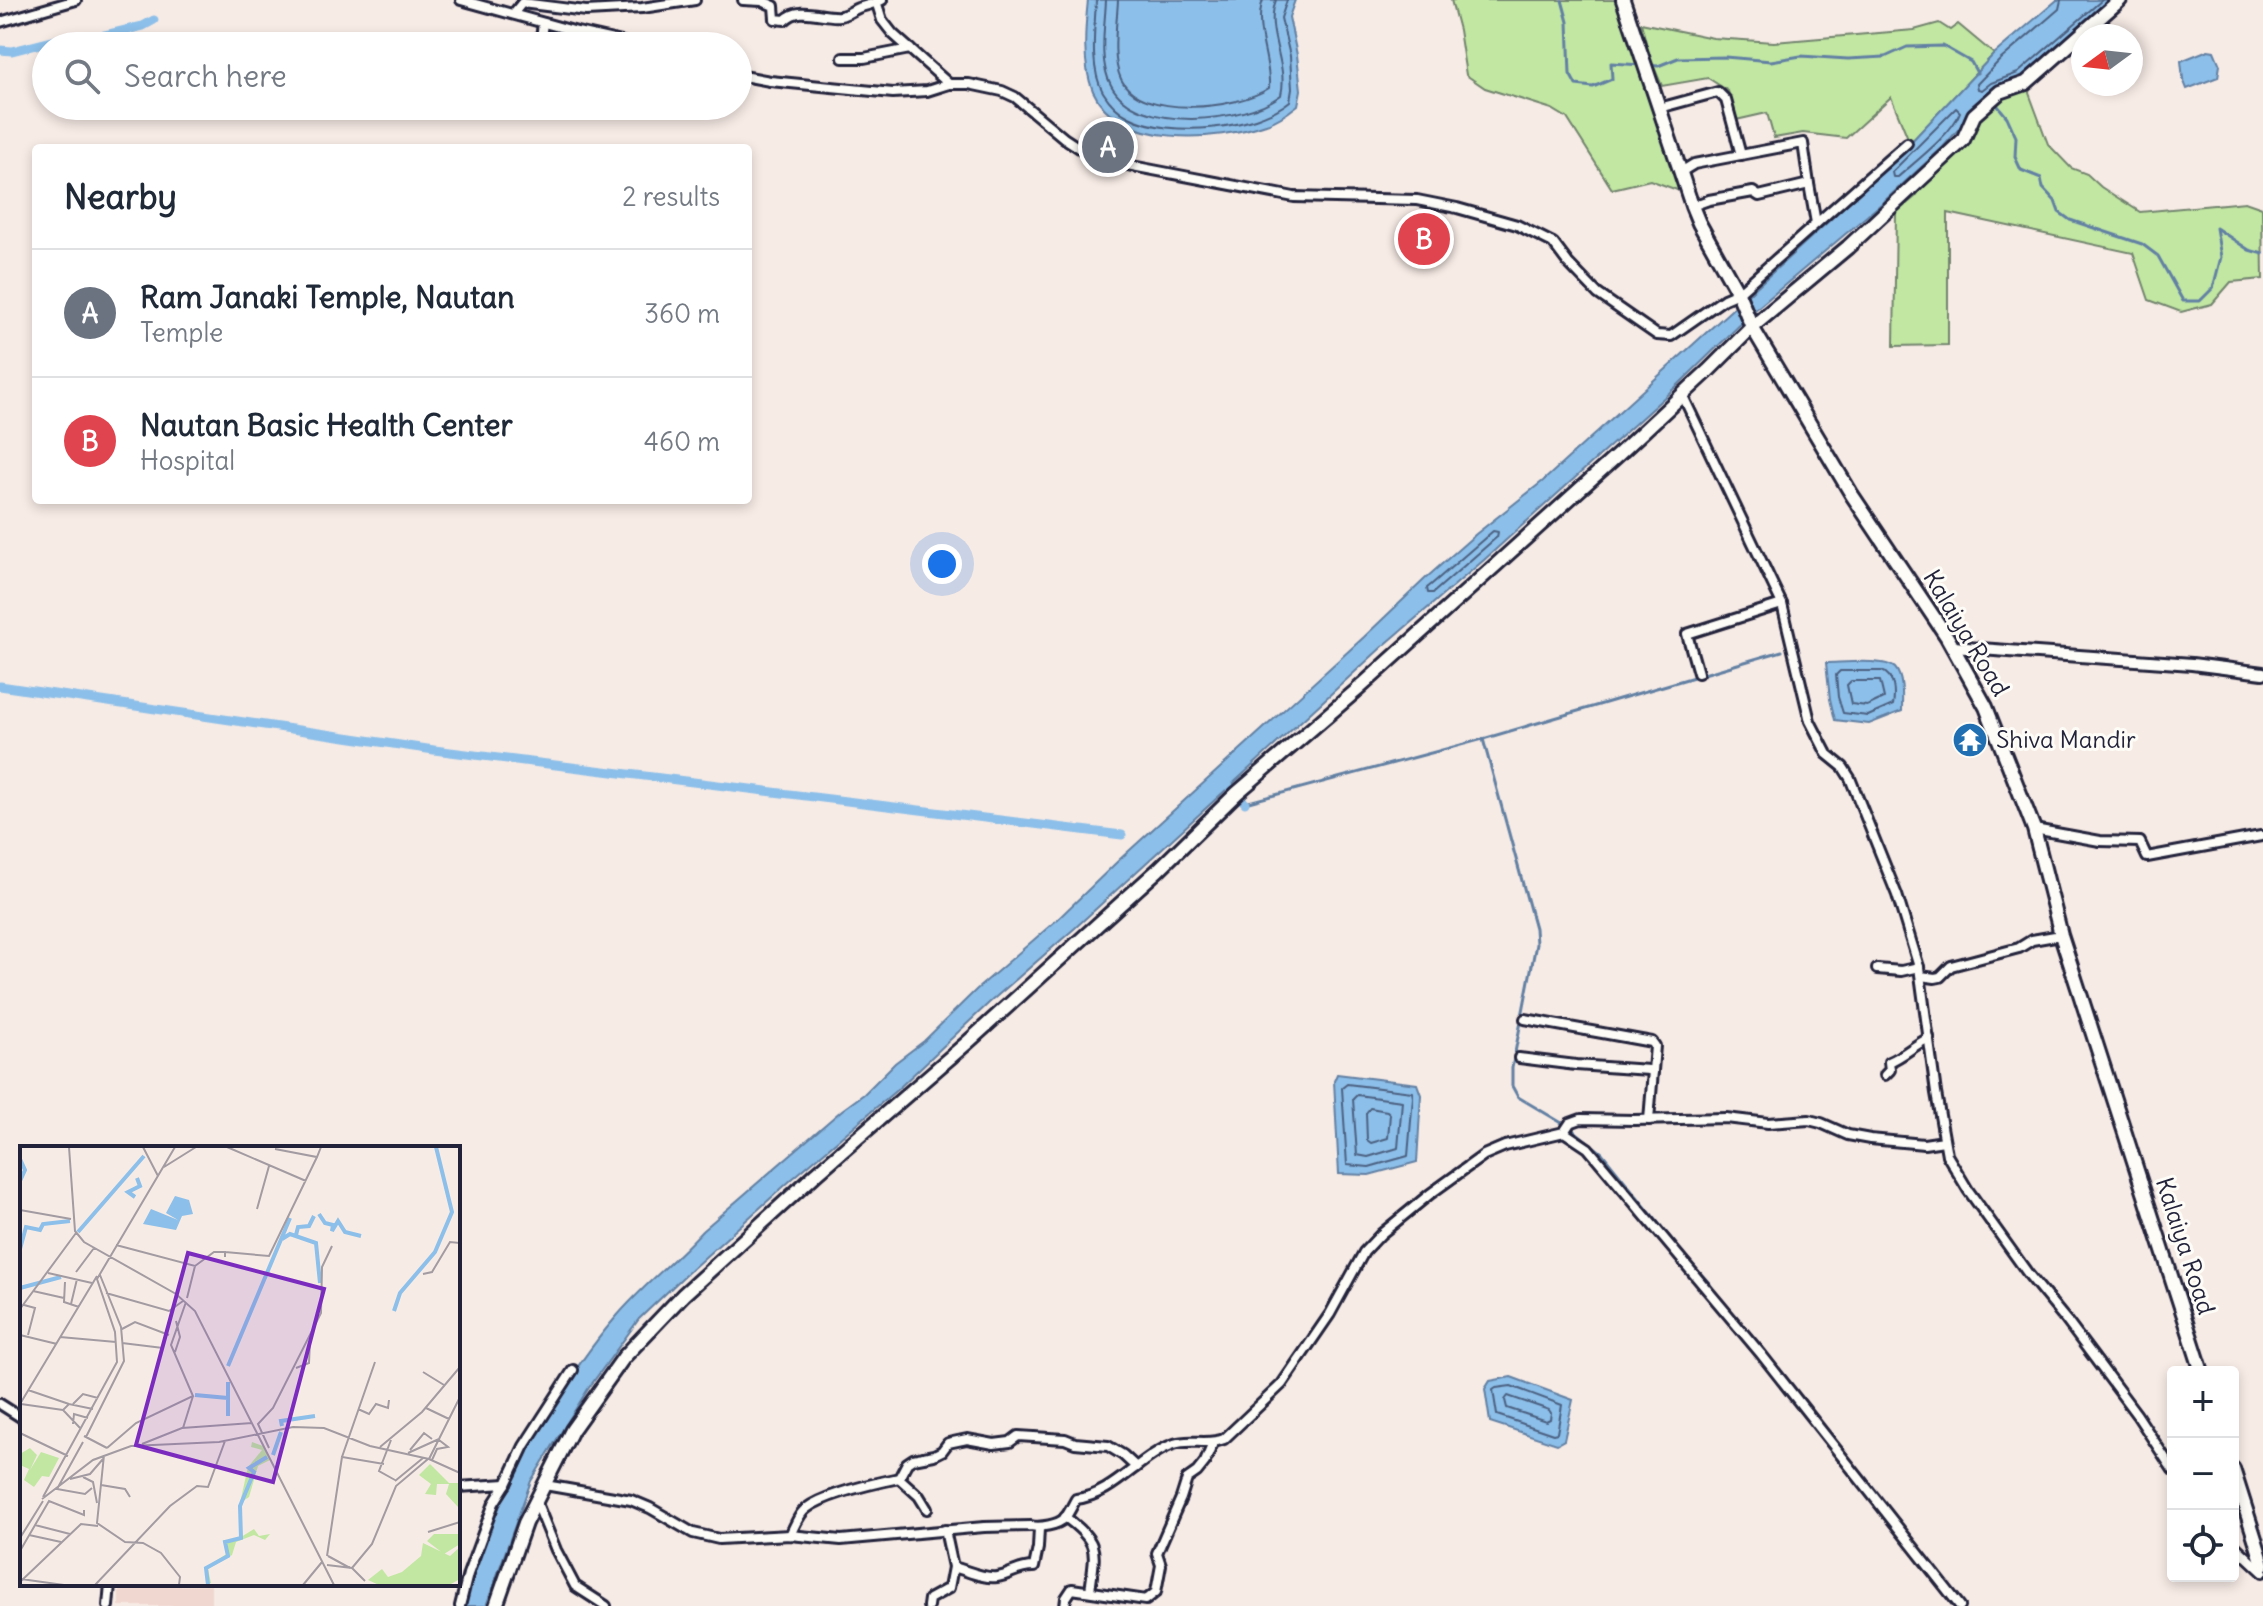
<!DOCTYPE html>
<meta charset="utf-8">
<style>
:root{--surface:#fff;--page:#f2f2f3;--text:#1f2937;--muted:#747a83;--line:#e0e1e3;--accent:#111827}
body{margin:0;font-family:Delius,sans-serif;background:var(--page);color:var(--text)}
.controls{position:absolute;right:24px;bottom:24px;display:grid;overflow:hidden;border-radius:8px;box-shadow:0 4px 12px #0003}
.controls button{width:72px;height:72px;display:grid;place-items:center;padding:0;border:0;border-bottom:2px solid var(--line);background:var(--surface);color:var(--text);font:40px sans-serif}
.compass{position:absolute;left:2071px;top:24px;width:72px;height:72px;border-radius:50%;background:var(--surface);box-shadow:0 4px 12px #0003;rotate:255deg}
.you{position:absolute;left:942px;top:564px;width:28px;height:28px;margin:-20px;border:6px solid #fff;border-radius:50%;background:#1a73e8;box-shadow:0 0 0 12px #1a73e833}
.badge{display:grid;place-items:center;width:52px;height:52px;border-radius:50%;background:var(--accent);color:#fff;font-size:26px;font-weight:700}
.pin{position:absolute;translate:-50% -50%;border:4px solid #fff;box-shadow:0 2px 8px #0006}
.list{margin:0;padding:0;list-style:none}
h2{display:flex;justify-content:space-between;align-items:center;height:104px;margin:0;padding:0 32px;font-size:34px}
h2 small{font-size:26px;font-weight:400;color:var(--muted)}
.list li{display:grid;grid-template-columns:52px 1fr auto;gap:24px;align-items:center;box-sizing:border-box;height:128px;padding:0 32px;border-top:2px solid var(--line)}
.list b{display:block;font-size:30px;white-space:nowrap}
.list p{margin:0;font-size:26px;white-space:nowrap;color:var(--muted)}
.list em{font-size:26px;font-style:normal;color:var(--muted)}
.icon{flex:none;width:44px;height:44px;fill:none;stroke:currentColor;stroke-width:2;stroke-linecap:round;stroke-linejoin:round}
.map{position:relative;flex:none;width:2263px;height:1606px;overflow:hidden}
.search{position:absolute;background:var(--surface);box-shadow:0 4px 12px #0003;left:32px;top:32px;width:720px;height:88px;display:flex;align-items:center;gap:20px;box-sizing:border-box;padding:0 28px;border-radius:44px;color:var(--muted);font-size:30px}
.panel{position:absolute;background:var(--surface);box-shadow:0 4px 12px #0003;left:32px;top:144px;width:720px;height:360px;border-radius:8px}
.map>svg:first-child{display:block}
.built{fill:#f0d7cf}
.green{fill:#c1e7a2;stroke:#72846e;stroke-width:2}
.water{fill:#8cbfe9;stroke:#6280a3;stroke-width:2}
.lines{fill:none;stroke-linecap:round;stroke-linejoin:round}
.shore{stroke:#4c6181;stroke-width:2}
.stream{stroke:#6280a3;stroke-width:3}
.canal{stroke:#8cbfe9;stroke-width:9}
.minor-casing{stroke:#22223b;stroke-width:14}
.tertiary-casing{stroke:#22223b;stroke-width:16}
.secondary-casing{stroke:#22223b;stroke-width:18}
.minor{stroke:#fdfcf7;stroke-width:8}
.tertiary{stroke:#fdfcf7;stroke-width:10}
.secondary{stroke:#fdfcf7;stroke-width:12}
.labels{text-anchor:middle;stroke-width:6;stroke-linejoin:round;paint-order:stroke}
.street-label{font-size:24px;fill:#22223b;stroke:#fdfcf7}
.poi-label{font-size:24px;fill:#22223b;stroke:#fdfcf7;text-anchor:start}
.inset-river{fill:none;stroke:#8cbfe9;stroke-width:4}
.inset-road{fill:none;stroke:#a29ba1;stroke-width:2}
.view{fill:#7b2cbf;fill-opacity:0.15;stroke:#7b2cbf;stroke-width:4}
.inset-edge{fill:none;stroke:#22223b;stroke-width:4}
</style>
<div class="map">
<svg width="2263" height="1606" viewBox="0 0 2263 1606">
<rect width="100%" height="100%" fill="#f7ebe5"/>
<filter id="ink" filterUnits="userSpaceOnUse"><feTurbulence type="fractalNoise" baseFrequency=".0125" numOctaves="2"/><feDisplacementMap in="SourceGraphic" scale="16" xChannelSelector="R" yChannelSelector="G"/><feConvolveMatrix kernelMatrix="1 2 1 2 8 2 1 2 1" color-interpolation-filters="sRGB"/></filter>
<g filter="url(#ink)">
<path class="built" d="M211 1585V1606H119V1586Z"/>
<g class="green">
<path d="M1451 0H1615L1680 191 1650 180 1612 189 1567 118 1552 109 1485 88 1466 75 1459 30Z"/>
<path d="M1641 23 1713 38 1774 42 1914 30 1939 23 1950 30 1958 24 1994 54 1910 143 1891 97 1846 138 1803 133 1774 138 1767 113 1736 120 1728 91 1708 78 1662 86 1650 58Z"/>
<path d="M2031 83 2029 93 2048 144 2071 168 2087 174 2101 187 2140 212 2245 202 2262 208 2263 279 2231 282 2212 304 2181 312 2149 300 2133 253 1948 213V345L1894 346 1896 213 1916 196 1930 175 1964 146 1983 111 1998 99Z"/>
</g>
<g class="water">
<path d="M1088 0H1295L1289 17 1297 55 1301 90 1298 105C1288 113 1277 121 1266 124 1217 141 1119 149 1093 91 1082 65 1085 28 1088 0Z"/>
<path d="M2057 0H2114L2023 80 1969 113 1964 123 1943 147 1881 204 1755 310 1679 384 1484 560 1381 648 1075 928 989 1003 900 1087 791 1180 683 1277 639 1319 588 1389 531 1481 486 1606H464C472 1581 479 1555 489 1531 518 1460 566 1375 616 1317 642 1286 675 1261 702 1231L842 1110 864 1094 895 1063 924 1041 977 989 1059 918 1119 860 1364 637 1426 578 1476 534 1543 481 1829 221 1910 143 1994 54Z"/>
<path d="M2208 50 2214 51 2220 65 2218 77 2187 89 2183 79 2181 61Z"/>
<path d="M1826 663C1841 663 1885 658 1895 668 1904 678 1902 699 1902 711L1869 724 1835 720 1830 699Z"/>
<path d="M1337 1074 1417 1084 1421 1095 1417 1162 1369 1175 1339 1174 1334 1081Z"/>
<path d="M1511 1377 1573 1400 1564 1440 1557 1444 1490 1422 1485 1389 1490 1381Z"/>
</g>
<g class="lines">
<g class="shore">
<path d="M1096 0C1095 26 1089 68 1103 92 1109 102 1119 112 1129 117 1170 138 1255 130 1290 101L1292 89 1290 56 1281 18 1287 0"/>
<path d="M1106 0C1105 26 1098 61 1111 85 1137 134 1244 123 1281 95 1289 63 1264 32 1276 0"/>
<path d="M1118 0C1117 23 1111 58 1121 79 1141 120 1238 109 1269 88 1271 59 1253 28 1263 0"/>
<path d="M2061 0 2059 9 2000 60 1977 84 1978 89 1982 90 1991 83 2018 73 2102 0"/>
<path d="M1956 108 1960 112C1952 134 1916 161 1898 177H1893L1892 172Z"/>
<path d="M1493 531 1498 532 1497 537 1433 593H1428L1427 588 1432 584Z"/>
<path d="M1840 671H1882C1895 676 1895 694 1893 705L1868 716 1843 713 1838 697 1836 675Z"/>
<path d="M1851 681H1880L1884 698 1867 706 1851 704 1847 685Z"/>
<path d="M1347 1084 1412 1092 1413 1097 1408 1156 1369 1167 1347 1165 1342 1088Z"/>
<path d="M1357 1095 1402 1101 1398 1148 1368 1157 1357 1155 1353 1099Z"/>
<path d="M1370 1108 1387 1111 1390 1114 1388 1138 1371 1143 1367 1140 1366 1113Z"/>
<path d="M1511 1386 1562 1405 1557 1433 1553 1434 1497 1415 1493 1390 1496 1388Z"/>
<path d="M1508 1396 1549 1410 1551 1413 1550 1419 1546 1421 1507 1408 1505 1400Z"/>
</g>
<g class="stream">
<path d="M1562 0 1568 22 1570 74 1576 85 1593 87 1612 79 1611 63 1641 65"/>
<path d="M1648 65 1658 66 1678 58 1725 57 1771 61 1801 56 1848 59 1885 57 1907 47 1943 46 1971 62 1977 73"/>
<path d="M1993 100 2007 117 2016 137 2015 157 2021 170 2041 178 2043 188 2055 201 2059 212 2070 220 2142 244 2158 256 2183 301H2200L2213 288 2221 257 2216 228 2249 250 2263 254"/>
<path d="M1483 739 1535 928 1536 944 1512 1068V1086L1518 1097 1572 1129 1602 1153 1684 1255 1710 1284"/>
<path d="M1245 803 1483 739 1782 651"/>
</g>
<g class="canal">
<path d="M0 50 12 51 68 37 84 40 143 26 154 20"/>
<path d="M0 686 434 750 1122 835"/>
<path d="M1225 783 1237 793 1245 803"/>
</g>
<defs>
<g id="minor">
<path d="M461 0 577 32 640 46"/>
<path d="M743 0 762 1 774 6 775 19 785 20C800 5 822 18 840 16 847 15 851 11 858 8 866 5 874 4 882 0"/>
<path d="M876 1 882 20 893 34 949 84"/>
<path d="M513 14 522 3 586 11 642 8 695 0"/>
<path d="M0 22 76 0"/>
<path d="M540 46 543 23"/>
<path d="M843 58H864L910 49"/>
<path d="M738 75 770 81 893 93 927 91 949 84H969L1002 91 1015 97 1064 138 1087 153 1101 160 1294 197 1417 200 1457 208 1517 225 1553 243 1568 263 1598 294 1657 335 1671 336 1724 299 1738 293 1907 143"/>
<path d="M1659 108 1718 92 1726 100 1741 155"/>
<path d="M1681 172 1694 164 1803 143 1809 184 1759 196 1753 192 1709 200 1692 206"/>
<path d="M1809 184 1816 223"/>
<path d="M1682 394 1782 604 1810 721 1827 754 1843 767 1850 778 1897 895 1919 967 1936 1093 1947 1155 1968 1190 2029 1275 2066 1320 2137 1415 2173 1470"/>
<path d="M1698 673 1687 634 1782 604"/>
<path d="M2034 829 2100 841 2140 842 2147 857 2261 836"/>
<path d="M1877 969 1901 971 1919 967"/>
<path d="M1921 976 1935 978 1940 977 1951 966 2019 948 2032 940 2061 935"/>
<path d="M1525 1019 1652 1042 1655 1046 1649 1120"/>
<path d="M1519 1058 1576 1065 1649 1070 1653 1072"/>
<path d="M1885 1075 1890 1070 1889 1062C1904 1056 1914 1045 1929 1038"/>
<path d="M1564 1132 1570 1123 1581 1119 1634 1120 1726 1118 1768 1123 1809 1120 1821 1123 1848 1135 1870 1139 1924 1144 1944 1141"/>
<path d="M0 1404 22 1418"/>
<path d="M899 1478 919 1496 927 1509"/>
<path d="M545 1485 631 1500 650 1508 693 1533 719 1539 790 1535 841 1540 984 1527 1031 1526C1040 1528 1058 1525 1065 1518 1069 1513 1073 1504 1076 1499 1114 1495 1139 1456 1174 1444 1190 1438 1207 1446 1224 1439L1282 1384 1330 1314 1364 1252 1381 1234 1430 1194 1484 1155 1505 1146 1564 1132 1588 1148 1761 1354 1960 1606"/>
<path d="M458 1487 506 1484"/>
<path d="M536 1501 556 1550 575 1586 606 1606"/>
<path d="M1065 1517C1101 1543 1095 1551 1090 1591"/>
<path d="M945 1530 953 1567C966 1570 983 1579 997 1577 1011 1575 1016 1567 1034 1567L1038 1548 1039 1528"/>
<path d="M790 1535C795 1526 799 1513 807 1508 825 1494 875 1483 899 1478L907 1463 913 1459 934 1455 942 1451 948 1443 967 1439 994 1444 1010 1442 1018 1436 1065 1439 1075 1443 1108 1446 1123 1455 1136 1467"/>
<path d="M2233 1544 2263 1572"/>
<path d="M108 1606 110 1584"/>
<path d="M460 1606 468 1574 494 1503 506 1484 524 1446 573 1370"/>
<path d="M928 1606 929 1599 949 1588 953 1567"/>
<path d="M1065 1606 1066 1598 1072 1589 1146 1600 1156 1592 1161 1565 1157 1553 1181 1498 1187 1479 1197 1472 1205 1462 1213 1443"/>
</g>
<path id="tertiary" d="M1953 647 2192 664 2263 673"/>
<g id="secondary">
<path d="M1623 0 1692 206 1699 223 1738 293 1752 327 1852 495 1947 637 1986 707 2034 829 2061 935 2202 1372"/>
<path d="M2233 1469 2263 1564"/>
<path d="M496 1606 525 1523 572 1430 624 1357 683 1295 817 1173 968 1042 1158 870 1237 793 1357 690 1619 454 1708 371 1752 327 1848 247 1963 140 1974 115 2000 92 2026 83 2120 0"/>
</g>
</defs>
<use href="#minor" class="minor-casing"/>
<use href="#tertiary" class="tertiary-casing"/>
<use href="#secondary" class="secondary-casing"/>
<use href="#minor" class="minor"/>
<use href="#tertiary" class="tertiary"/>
<use href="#secondary" class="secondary"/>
</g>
</g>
<defs>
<symbol id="temple-disc" viewBox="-11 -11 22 22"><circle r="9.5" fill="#1f6fb2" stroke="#fdfcf7"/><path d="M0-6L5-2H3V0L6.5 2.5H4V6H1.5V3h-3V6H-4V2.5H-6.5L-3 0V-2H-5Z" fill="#fff"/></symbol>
</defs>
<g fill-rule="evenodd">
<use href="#temple-disc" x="1950" y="720" width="40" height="40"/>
</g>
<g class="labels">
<g class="street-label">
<text transform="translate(1966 633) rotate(59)" y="8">Kalaiya Road</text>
<text transform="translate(2185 1246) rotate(72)" y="8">Kalaiya Road</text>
</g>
<g class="poi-label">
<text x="1996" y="748">Shiva Mandir</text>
</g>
</g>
<g transform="translate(20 1146)">
<rect width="440" height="440" fill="#f7ebe5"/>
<path d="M232 296 243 300 250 314 238 320 229 351 220 357 228 321 242 304 231 301ZM10 302 17 309 10 324 21 306 39 312 29 331 22 330 14 341 4 334 9 323 0 319V308ZM410 318 429 337H440L438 361 426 348 429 338H417L416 349 405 348 411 338 399 329ZM234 383 239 390 250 388 245 394 234 389 216 396 212 409 188 423 191 437 187 439 186 421 208 407 203 394 213 396ZM414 388H440V398L424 408 407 395ZM403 397 430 410 440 401V433L429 439H359L348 434 362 423 368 431 382 426 401 410Z" fill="#c1e7a2"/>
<path d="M155 50 169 54 173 68 162 70 156 84 123 78 131 63 158 74 146 67Z" fill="#8cbfe9"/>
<path class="inset-river" d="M0 13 5 24 0 35M115 51 108 46 120 40 117 32M299 68 305 77 313 79 312 85 318 75 325 86 341 90M58 86 124 10M276 89 278 81 289 80 294 70M262 93 270 88 296 97 300 137M0 103 6 81 20 84 23 78 50 75M0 142 41 131M374 165 380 147 415 106 432 66 416 1M208 220 270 72M208 236V270M175 249 208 252M262 280 261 275 295 270M253 309 261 286M188 439 186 422 208 410 205 396 221 392 220 360 234 326 229 322 247 311"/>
<path class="inset-road" d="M49 1 55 85 64 96 156 148 175 165 314 439M123 1 138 30M207 1 286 35M255 3 297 11 301 1M144 21 176 1M237 63 249 20M0 64 51 73M96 99 175 120 194 106H205V111M205 106 249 110 297 11M56 126 74 102M28 127 72 137M403 128 412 126 430 96 440 97M45 136 44 156 59 161M13 145 44 152M86 147 149 165 163 155M167 152 175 120M51 158 57 133M4 159 15 162 8 189M0 163 56 87M102 183 115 176 149 189M0 189 37 198M40 191 96 196M102 197 143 202M155 206 160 191 156 175M355 216 322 311 364 318M276 222 289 217 290 195M403 226 424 239M8 244 49 258M0 258 77 130M1 258 43 264M53 258 63 248 78 252M406 262 429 273M338 263 349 268 356 258 368 262 369 254M53 278 54 268 68 272M163 282 173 250M61 283 43 264 49 258 73 263M0 287 48 310M64 290 87 302M66 291 104 215 101 181 80 129M371 294 359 325 375 334M63 296 37 343 65 348 72 342M122 298 162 282 232 277M360 301 402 266 440 221M87 302 116 277 173 250 151 199 166 156M249 302 238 278 253 262 301 167 302 121 312 100M390 304 404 287 412 293M388 307 419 293M84 309 77 377 105 396 123 397 141 407 160 431 159 439M409 313 440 251M412 314 417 303 428 301 419 294M63 331 73 336 77 357M50 333 70 328 83 313M375 335 403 312M81 339 105 343 110 351M23 351 97 216 95 186 77 133 155 1M22 353 73 314 111 300 199 296 273 281 304 282 350 300 409 313 440 327M15 379 50 388M408 386 440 376M9 389 41 396M0 392 23 355M0 405 29 355 64 369V364M307 410 322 311M308 410 330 422M307 419 332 422 345 435M332 422 352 398 376 340 408 313M1 433 44 439M0 436 61 378 78 380M75 439 150 360 177 340 188 341 205 295M283 439 302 416"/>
<path class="view" d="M168 107 304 143 253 336 116 299Z"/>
<rect width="440" height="440" class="inset-edge"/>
</g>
</svg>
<div class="controls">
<button>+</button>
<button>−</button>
<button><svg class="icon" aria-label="locate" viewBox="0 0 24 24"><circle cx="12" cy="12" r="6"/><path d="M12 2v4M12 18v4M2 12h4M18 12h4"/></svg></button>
</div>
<svg class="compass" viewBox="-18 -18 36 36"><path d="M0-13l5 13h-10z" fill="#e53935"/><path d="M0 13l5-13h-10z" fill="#747a83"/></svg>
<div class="you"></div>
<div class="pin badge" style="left:1108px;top:147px;background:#6b7280">A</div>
<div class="pin badge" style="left:1424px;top:239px;background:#e0444e">B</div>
<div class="search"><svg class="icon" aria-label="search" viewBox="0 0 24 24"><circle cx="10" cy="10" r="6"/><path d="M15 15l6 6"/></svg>Search here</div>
<section class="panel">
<h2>Nearby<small>2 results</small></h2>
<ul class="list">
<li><span class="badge" style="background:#6b7280">A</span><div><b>Ram Janaki Temple, Nautan</b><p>Temple</p></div><em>360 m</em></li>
<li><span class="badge" style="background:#e0444e">B</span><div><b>Nautan Basic Health Center</b><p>Hospital</p></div><em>460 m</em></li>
</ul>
</section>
</div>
